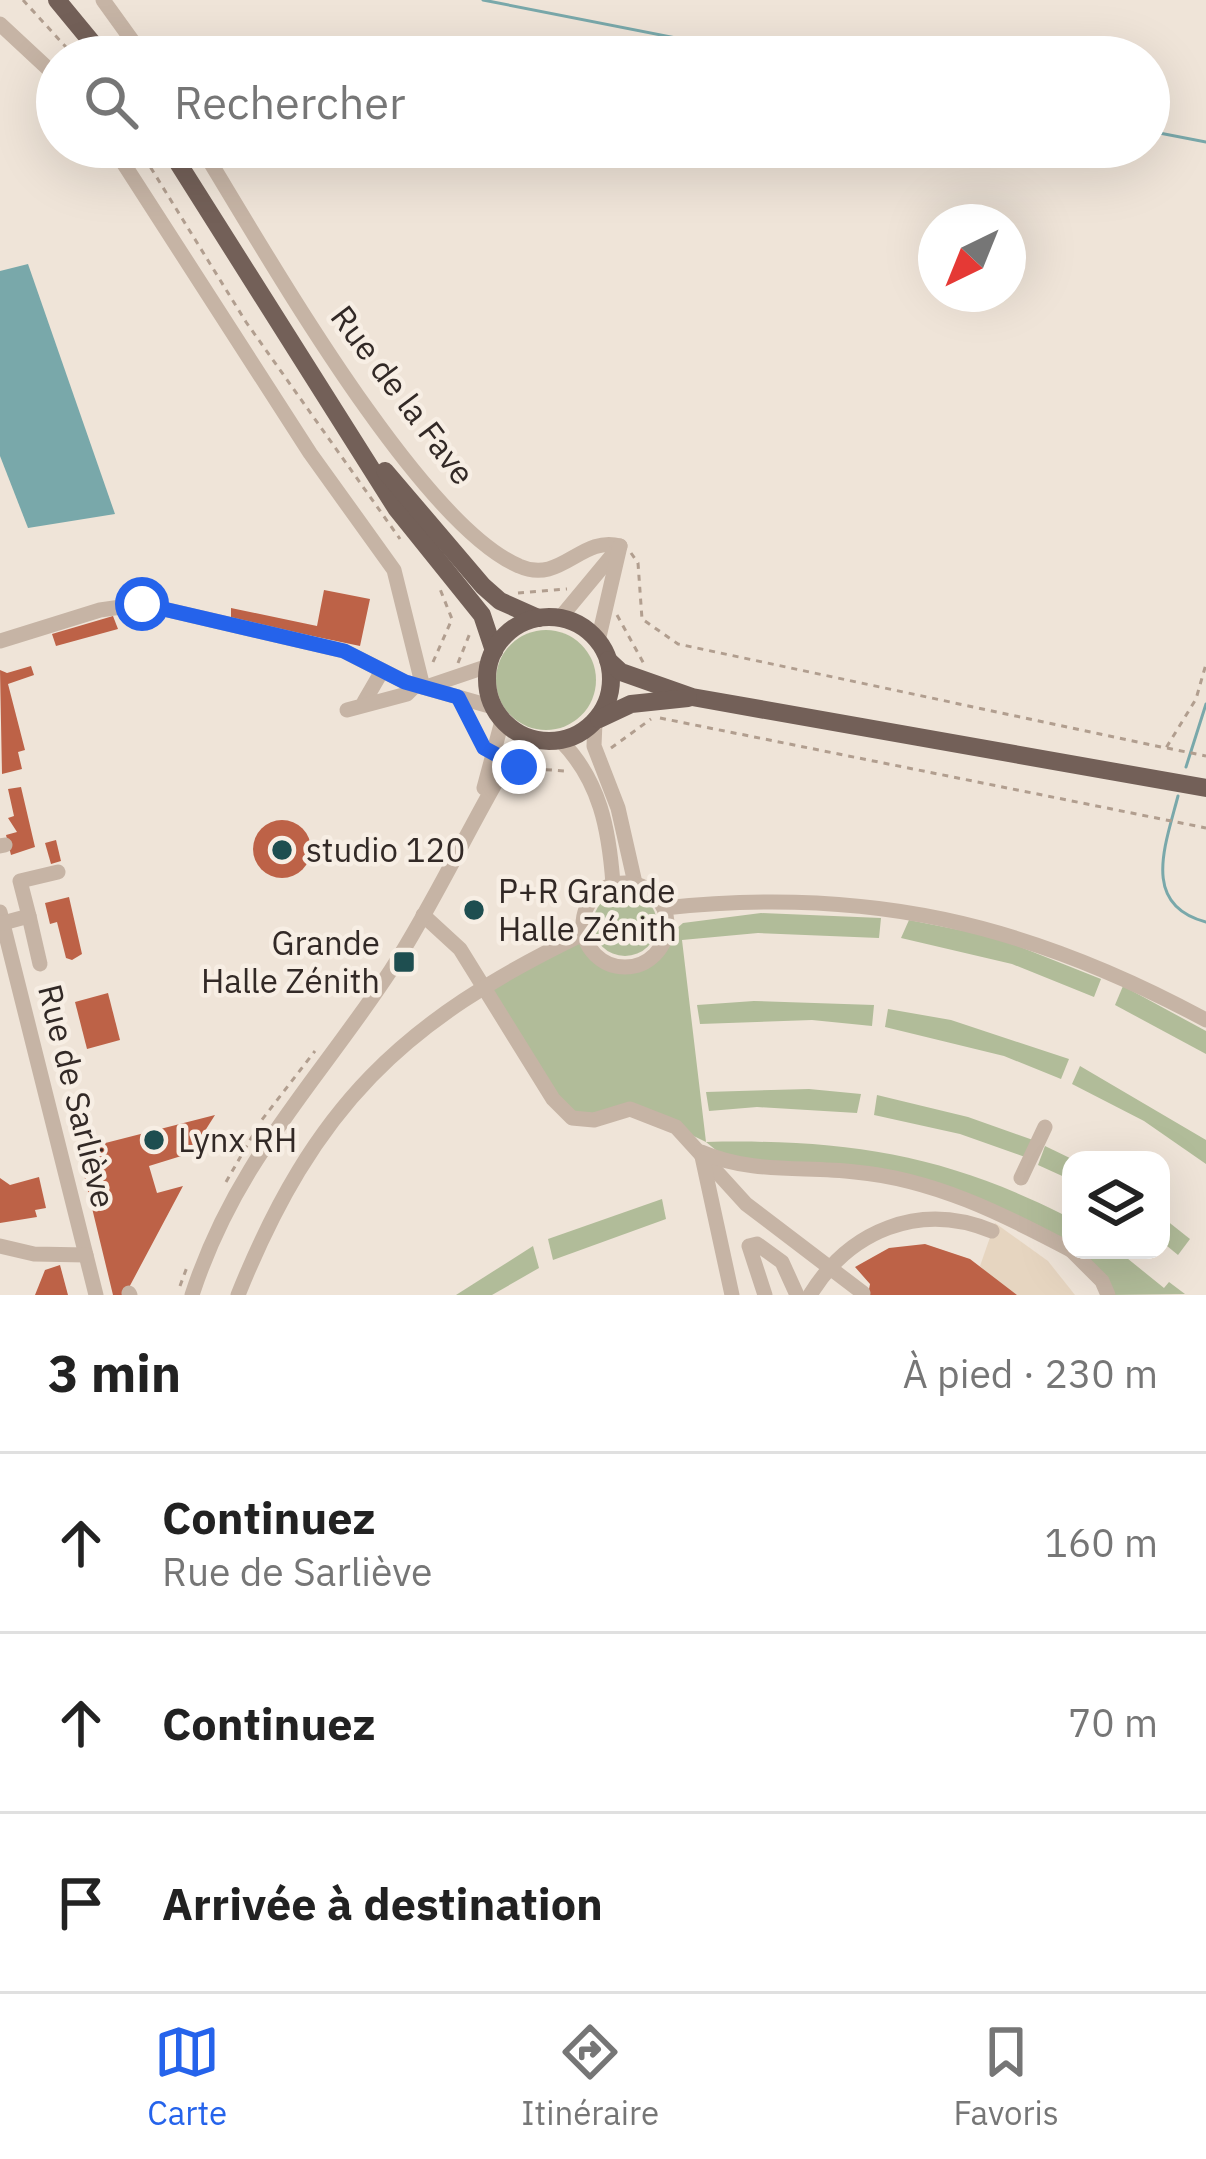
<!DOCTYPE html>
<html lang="fr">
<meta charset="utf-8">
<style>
:root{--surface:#fff;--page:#f2f2f2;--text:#222;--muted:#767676;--line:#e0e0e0;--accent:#2563eb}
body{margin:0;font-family:"IBM Plex Sans",sans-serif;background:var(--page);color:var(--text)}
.controls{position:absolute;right:36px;bottom:36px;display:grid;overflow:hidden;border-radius:24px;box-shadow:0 12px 48px #0002}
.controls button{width:108px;height:108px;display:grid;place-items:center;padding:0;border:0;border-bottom:3px solid var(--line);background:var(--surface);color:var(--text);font:60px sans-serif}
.compass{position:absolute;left:918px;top:204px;width:108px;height:108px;border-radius:50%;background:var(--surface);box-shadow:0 12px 48px #0002;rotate:223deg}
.stop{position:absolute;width:36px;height:36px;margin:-27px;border:9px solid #2563eb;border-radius:50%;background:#fff}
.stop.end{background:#2563eb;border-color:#fff;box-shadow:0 3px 12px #0008}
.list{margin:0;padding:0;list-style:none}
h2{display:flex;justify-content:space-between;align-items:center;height:156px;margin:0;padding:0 48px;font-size:51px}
h2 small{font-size:39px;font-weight:400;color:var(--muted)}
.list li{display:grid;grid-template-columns:78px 1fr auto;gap:36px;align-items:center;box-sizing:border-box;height:180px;padding:0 48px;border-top:3px solid var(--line)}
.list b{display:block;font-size:45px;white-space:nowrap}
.list p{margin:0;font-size:39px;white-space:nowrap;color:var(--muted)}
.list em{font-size:39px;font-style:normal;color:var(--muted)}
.icon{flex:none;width:66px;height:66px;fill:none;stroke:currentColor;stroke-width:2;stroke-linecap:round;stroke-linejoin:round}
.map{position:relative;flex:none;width:1206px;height:1295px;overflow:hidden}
.search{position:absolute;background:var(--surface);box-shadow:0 12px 48px #0002;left:36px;right:36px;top:36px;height:132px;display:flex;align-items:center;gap:30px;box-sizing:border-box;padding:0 42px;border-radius:66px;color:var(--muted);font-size:45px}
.sheet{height:696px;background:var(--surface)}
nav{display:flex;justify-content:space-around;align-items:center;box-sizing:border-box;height:168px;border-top:3px solid var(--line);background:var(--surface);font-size:33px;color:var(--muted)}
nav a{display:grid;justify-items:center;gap:6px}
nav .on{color:var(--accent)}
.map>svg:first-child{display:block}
.green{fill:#b1bc99}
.plaza{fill:#e6d5c0}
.water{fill:#79a8aa}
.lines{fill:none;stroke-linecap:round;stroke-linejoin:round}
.stream{stroke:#79a8aa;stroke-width:3}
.building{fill:#bd6247}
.path{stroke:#b19e8f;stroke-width:3;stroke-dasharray:6 6;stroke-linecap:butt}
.minor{stroke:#c6b4a5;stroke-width:15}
.major{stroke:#736058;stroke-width:18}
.route{stroke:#2563eb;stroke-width:15}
.poi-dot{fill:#1e4e50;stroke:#f7eee4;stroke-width:4.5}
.labels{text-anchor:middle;stroke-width:9;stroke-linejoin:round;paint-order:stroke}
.street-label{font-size:33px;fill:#322926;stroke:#f7eee4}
.poi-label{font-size:33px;fill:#322926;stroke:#f7eee4;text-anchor:start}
</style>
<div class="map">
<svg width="1206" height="1295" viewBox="0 0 1206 1295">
<rect width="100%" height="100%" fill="#efe4d8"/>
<g class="green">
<circle cx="546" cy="680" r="50"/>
<circle cx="625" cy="924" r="32"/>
<path d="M761 913 881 918 879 938 758 933 682 940 706 1142C841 1139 941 1153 1062 1214L1071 1219V1250L959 1195 858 1172 738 1168 706 1142 650 1115 572 1118 481 985 583 934C594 960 622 979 649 960 663 950 669 934 683 923Z"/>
<path d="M909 920 995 937 1101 979 1094 997 1012 964 901 938Z"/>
<path d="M1123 986 1206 1031V1054L1115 1005Z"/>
<path d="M754 1001 874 1005 872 1026 812 1020 700 1024 697 1005Z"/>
<path d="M888 1009 951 1020 1069 1059 1061 1079 1004 1056 885 1027Z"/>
<path d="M1080 1066 1206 1140V1164L1144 1121 1072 1084Z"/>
<path d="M809 1089 861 1094 857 1113 757 1107 709 1111 706 1092Z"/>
<path d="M877 1095 968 1117 1033 1140 1025 1157 960 1134 874 1115Z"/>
<path d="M1045 1146 1074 1160 1071 1180 1038 1165Z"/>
<path d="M662 1199 666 1219 553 1260 548 1239Z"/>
<path d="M1161 1216 1190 1239 1178 1255 1161 1241Z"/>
<path d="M533 1246 539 1268 492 1295H456Z"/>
<path d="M1071 1250H1117L1164 1288 1169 1282 1185 1294 1108 1295Z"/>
</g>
<path class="plaza" d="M995 1223 1048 1261 1075 1295H1017L992 1279 980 1266Z"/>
<path class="water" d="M28 264 115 514 28 528 0 456V271Z"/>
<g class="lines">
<g class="stream">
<path d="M483 0 773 57"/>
<path d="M1149 131 1206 142"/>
<path d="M1186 767 1206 704"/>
<path d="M1178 796C1165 846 1141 905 1206 922"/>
</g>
</g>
<g class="building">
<path d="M324 590 370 599 360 646 231 619V608L317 626Z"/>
<path d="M113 616 118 629 56 646 52 634Z"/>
<path d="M31 666 34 675 8 684 25 750 18 752 22 769 2 774 0 670 7 673Z"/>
<path d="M21 787 35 847 11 855 6 835 17 832 8 818 14 816 8 789Z"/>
<circle cx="282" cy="849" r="29"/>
<path d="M56 840 61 861 51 864 45 843Z"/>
<path d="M69 897 82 954 72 960 66 958 57 922 50 924 45 903Z"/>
<path d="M108 993 120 1040 87 1049 75 1002Z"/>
<path d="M215 1115 191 1153 149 1166 157 1193 183 1186 125 1295H113L78 1150Z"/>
<path d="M39 1177 46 1208 35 1210 37 1217 0 1223V1178L10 1185Z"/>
<path d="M925 1244 970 1259 1017 1295H868L870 1284 855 1267 889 1248Z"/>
<path d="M60 1265 68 1295H35L45 1270Z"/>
</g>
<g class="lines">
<g class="path">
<path d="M23 0 75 57"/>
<path d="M138 147 246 322 400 539"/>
<path d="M631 553 638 563 642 619 678 644 1166 748 1196 699 1206 664"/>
<path d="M518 593 567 589"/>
<path d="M617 615 644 664"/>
<path d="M433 662 452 619 440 589"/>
<path d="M458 663 470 633"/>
<path d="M463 713 482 746"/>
<path d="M660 718 1206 828"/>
<path d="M611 748 651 719"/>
<path d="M1167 748 1206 756"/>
<path d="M522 768 565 771"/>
<path d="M226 1182 261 1121 315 1051"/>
<path d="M180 1286 187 1267"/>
</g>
<g class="minor">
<path d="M103 0 144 57"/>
<path d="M0 24 57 77"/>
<path d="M113 147 310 453 394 570 423 687"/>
<path d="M201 147C262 246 418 523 519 566 561 585 581 535 620 546"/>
<path d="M560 618 614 553"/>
<path d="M0 641 100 610 142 604 344 651 405 682 493 707"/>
<path d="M598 641 620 546"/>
<path d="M426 687 488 666"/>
<path d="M364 702 382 671"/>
<path d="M347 710 407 694 416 685"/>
<path d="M595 722 594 746 618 808 635 883"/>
<path d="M561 741C600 781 609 829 613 884"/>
<path d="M484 788 502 721"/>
<path d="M0 846 5 845"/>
<circle cx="625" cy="925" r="42"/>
<path d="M664 908C867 886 1027 923 1206 1020"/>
<path d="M0 912 96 1295"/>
<path d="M423 915 460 949 553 1099 572 1118 594 1120 630 1109 676 1127 746 1204 863 1293"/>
<path d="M29 916 40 964"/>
<path d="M3 923 29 916 20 881 58 872"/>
<path d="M1021 1178 1045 1127"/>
<path d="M0 1246 34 1254 86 1255"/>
<path d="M1071 1250 1102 1281 1108 1295"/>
<path d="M129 1293 130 1295"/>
<path d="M192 1295C236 1160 316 1084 391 970 434 903 467 831 507 763L534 740"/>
<path d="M238 1295C314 1106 402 1021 583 934"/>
<path d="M732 1295 701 1152C752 1174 801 1166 855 1172 933 1179 1003 1214 1071 1250"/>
<path d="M765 1295 749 1246 757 1244 782 1262 797 1295"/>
<path d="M810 1295C849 1231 919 1201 992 1231"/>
</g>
<g class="major">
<path d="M57 0 104 57"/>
<path d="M168 147 396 508 482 615 494 651"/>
<path d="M385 471 483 586 500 601 538 618"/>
<circle cx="549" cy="679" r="62"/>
<path d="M608 660 621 672 692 697 1206 788"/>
<path d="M599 719 631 704 688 698"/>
</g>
</g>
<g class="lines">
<path class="route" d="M142 604 344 651 405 682 458 697 484 748 519 767"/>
</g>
<g class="poi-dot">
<circle cx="282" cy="850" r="12"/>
<circle cx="474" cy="910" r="12"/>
<rect x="392" y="950" width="24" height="24" rx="6"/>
<circle cx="154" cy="1140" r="12"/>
</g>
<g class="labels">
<g class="street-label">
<text transform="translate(403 395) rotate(53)" y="12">Rue de la Fave</text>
<text transform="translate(77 1096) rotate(76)" y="12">Rue de Sarliève</text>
</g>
<g class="poi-label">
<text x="306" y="862">studio 120</text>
<text x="498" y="903">P+R Grande<tspan x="498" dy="38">Halle Zénith</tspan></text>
<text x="380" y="955" text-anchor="end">Grande<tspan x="380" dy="38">Halle Zénith</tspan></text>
<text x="178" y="1152">Lynx RH</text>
</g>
</g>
</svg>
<div class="controls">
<button><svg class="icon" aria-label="layers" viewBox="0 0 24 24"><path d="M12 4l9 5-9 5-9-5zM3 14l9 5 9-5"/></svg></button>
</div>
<svg class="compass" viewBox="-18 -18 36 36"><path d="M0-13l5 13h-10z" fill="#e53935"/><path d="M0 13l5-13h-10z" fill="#767676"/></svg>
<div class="stop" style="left:142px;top:604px"></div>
<div class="stop end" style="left:519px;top:767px"></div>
<div class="search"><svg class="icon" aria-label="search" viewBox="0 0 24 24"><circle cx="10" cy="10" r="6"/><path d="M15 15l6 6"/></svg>Rechercher</div>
</div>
<section class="sheet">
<h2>3 min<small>À pied · 230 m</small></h2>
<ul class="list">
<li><svg class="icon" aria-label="ahead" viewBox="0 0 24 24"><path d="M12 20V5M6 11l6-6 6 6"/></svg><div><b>Continuez</b><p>Rue de Sarliève</p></div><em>160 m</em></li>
<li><svg class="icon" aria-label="ahead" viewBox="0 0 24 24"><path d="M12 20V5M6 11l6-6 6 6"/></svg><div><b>Continuez</b></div><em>70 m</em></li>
<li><svg class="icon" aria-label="arrive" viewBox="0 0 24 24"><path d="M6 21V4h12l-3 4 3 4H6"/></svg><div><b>Arrivée à destination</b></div></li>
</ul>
</section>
<nav>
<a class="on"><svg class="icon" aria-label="map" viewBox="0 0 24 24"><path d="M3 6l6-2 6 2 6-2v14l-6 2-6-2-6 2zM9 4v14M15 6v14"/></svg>Carte</a>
<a><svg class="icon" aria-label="directions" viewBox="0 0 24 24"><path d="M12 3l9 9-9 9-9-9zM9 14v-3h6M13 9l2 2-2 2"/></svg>Itinéraire</a>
<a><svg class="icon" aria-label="saved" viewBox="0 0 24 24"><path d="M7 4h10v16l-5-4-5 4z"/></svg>Favoris</a>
</nav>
